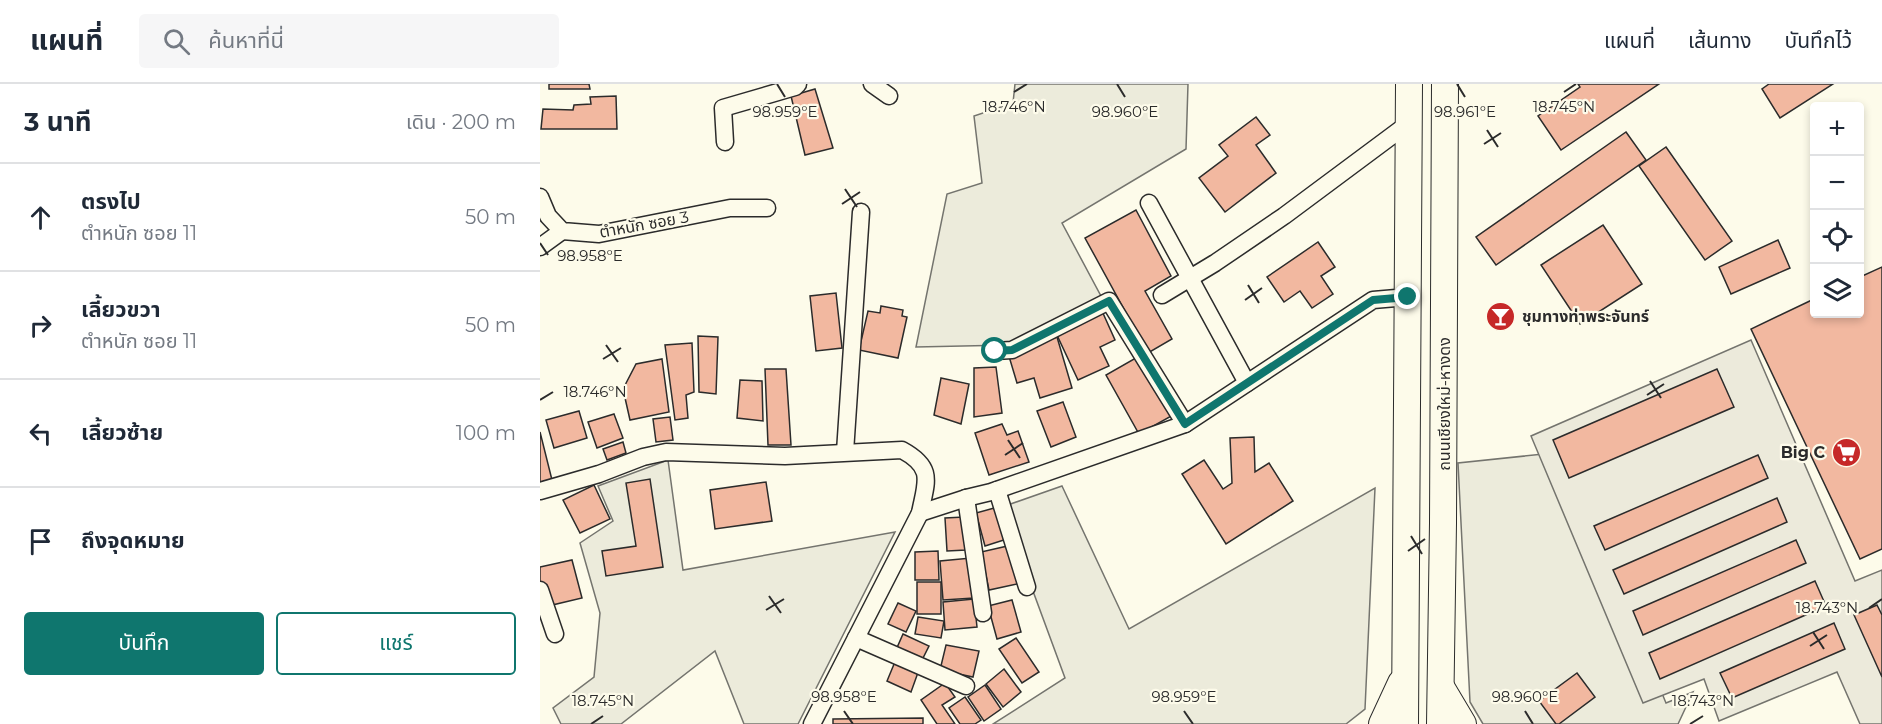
<!DOCTYPE html>
<html lang="th">
<meta charset="utf-8">
<style>
:root{--surface:#fff;--page:#f6f6f7;--text:#1f2937;--muted:#747a83;--line:#e0e1e3;--accent:#0f766e}
body{margin:0;font-family:Montserrat,"Noto Sans Thai",sans-serif;background:var(--page);color:var(--text)}
.controls{position:absolute;right:18px;top:18px;display:grid;overflow:hidden;border-radius:6px;box-shadow:0 3px 9px #0003}
.controls button{width:54px;height:54px;display:grid;place-items:center;padding:0;border:0;border-bottom:2px solid var(--line);background:var(--surface);color:var(--text);font:30px sans-serif}
.stop{position:absolute;width:18px;height:18px;margin:-14px;border:4px solid #0f766e;border-radius:50%;background:#fff}
.stop.end{background:#0f766e;border-color:#fff;box-shadow:0 2px 6px #0008}
.list{margin:0;padding:0;list-style:none}
h2{display:flex;justify-content:space-between;align-items:center;height:78px;margin:0;padding:0 24px;font-size:26px}
h2 small{font-size:20px;font-weight:400;color:var(--muted)}
.list li{display:grid;grid-template-columns:39px 1fr auto;gap:18px;align-items:center;box-sizing:border-box;height:108px;padding:0 24px;border-top:2px solid var(--line)}
.list b{display:block;font-size:22px;white-space:nowrap}
.list p{margin:0;font-size:20px;white-space:nowrap;color:var(--muted)}
.list em{font-size:20px;font-style:normal;color:var(--muted)}
.actions{display:flex;gap:12px;padding:18px 24px}
.actions a{flex:1;padding:14px 0;border:2px solid var(--accent);border-radius:6px;text-align:center;font-size:21px;color:var(--accent)}
.actions .main{background:var(--accent);color:#fff}
.icon{flex:none;width:33px;height:33px;fill:none;stroke:currentColor;stroke-width:2;stroke-linecap:round;stroke-linejoin:round}
.map{position:relative;flex:none;width:1342px;height:640px;overflow:hidden}
header{display:flex;align-items:center;gap:36px;box-sizing:border-box;height:84px;padding:0 30px;background:var(--surface);border-bottom:2px solid var(--line)}
header strong{font-size:28px}
nav{display:flex;gap:33px;margin-inline-start:auto;font-size:21px}
.search{width:420px;height:54px;background:var(--page);display:flex;align-items:center;gap:15px;box-sizing:border-box;padding:0 21px;border-radius:6px;color:var(--muted);font-size:22px}
main{display:flex}
aside{flex:1;background:var(--surface)}
.map>svg:first-child{display:block}
.green{fill:#ecebdb;stroke:#74746e;stroke-width:1.5}
.parking{fill:#eceadb;stroke:#74746e;stroke-width:1.5}
.building{fill:#f2b8a0;stroke:#2b2b2b;stroke-width:1.5}
.lines{fill:none;stroke-linecap:round;stroke-linejoin:round}
.minor-casing{stroke:#2b2b2b;stroke-width:19}
.primary-casing{stroke:#2b2b2b;stroke-width:28}
.minor{stroke:#fdfbea;stroke-width:16}
.primary{stroke:#fdfbea;stroke-width:26}
.route{stroke:#0f766e;stroke-width:8}
.ticks{fill:none;stroke:#2b2b2b;stroke-width:2}
.labels{text-anchor:middle;stroke-width:4.5;stroke-linejoin:round;paint-order:stroke}
.street-label{font-size:16px;fill:#2b2b2b;stroke:#fdfbea}
.poi-label{font-size:16px;font-weight:bold;fill:#2b2b2b;stroke:#fdfbea;text-anchor:start}
.ticks-label{font-size:15px;text-anchor:middle;fill:#2b2b2b;stroke:#fdfbea;stroke-width:4.5;stroke-linejoin:round;paint-order:stroke}
</style>
<header>
<strong>แผนที่</strong>
<div class="search"><svg class="icon" aria-label="search" viewBox="0 0 24 24"><circle cx="10" cy="10" r="6"/><path d="M15 15l6 6"/></svg>ค้นหาที่นี่</div>
<nav><a>แผนที่</a><a>เส้นทาง</a><a>บันทึกไว้</a></nav>
</header>
<main>
<aside>
<h2>3 นาที<small>เดิน · 200 m</small></h2>
<ul class="list">
<li><svg class="icon" aria-label="ahead" viewBox="0 0 24 24"><path d="M12 20V5M6 11l6-6 6 6"/></svg><div><b>ตรงไป</b><p>ตำหนัก ซอย 11</p></div><em>50 m</em></li>
<li><svg class="icon" aria-label="right" viewBox="0 0 24 24"><path d="M7 20v-9h11M14 6l5 5-5 5"/></svg><div><b>เลี้ยวขวา</b><p>ตำหนัก ซอย 11</p></div><em>50 m</em></li>
<li><svg class="icon" aria-label="left" viewBox="0 0 24 24"><path d="M17 20v-9H6M10 6l-5 5 5 5"/></svg><div><b>เลี้ยวซ้าย</b></div><em>100 m</em></li>
<li><svg class="icon" aria-label="arrive" viewBox="0 0 24 24"><path d="M6 21V4h12l-3 4 3 4H6"/></svg><div><b>ถึงจุดหมาย</b></div></li>
</ul>
<div class="actions"><a class="main">บันทึก</a><a>แชร์</a></div>
</aside>
<div class="map">
<svg width="1342" height="640" viewBox="0 0 1342 640">
<rect width="100%" height="100%" fill="#fdfbea"/>
<g class="green">
<path d="M475 0H648L646 65 522 139 562 214 470 261 376 263 407 110 442 99 434 32 473 19Z"/>
<path d="M1023 368 1126 619 1153 608 1138 640H943L930 618 918 379Z"/>
<path d="M128 376 143 486 355 448 258 640H204L175 567 81 640H21L13 624 54 593 60 529 40 459 73 437 58 402Z"/>
<path d="M522 402 589 545 835 404 825 625 806 640H453L525 594 462 423Z"/>
</g>
<path class="parking" d="M1211 256 1315 497 1342 486V640H1320L1297 588 1179 637 1164 595 1103 619 991 352Z"/>
<g class="building">
<path d="M9 0H49L50 5H9Z"/>
<path d="M1038 0H1119L1021 66 998 32 1040 3Z"/>
<path d="M1229 0H1293L1240 34 1222 5Z"/>
<path d="M275 5 293 64 265 71 251 12Z"/>
<path d="M76 12 77 45H1L3 25 33 26 34 21 51 20 50 13Z"/>
<path d="M716 33 730 51 716 61 736 89 685 128 659 94 688 72 679 61Z"/>
<path d="M1086 48 1106 76 956 181 936 153Z"/>
<path d="M1126 63 1192 157 1165 176 1099 82Z"/>
<path d="M596 126 631 192 605 207 632 255 608 269 545 154Z"/>
<path d="M1063 141 1102 200 1040 240 1001 181Z"/>
<path d="M1238 156 1250 184 1191 210 1179 183Z"/>
<path d="M778 158 795 183 781 192 793 210 772 224 760 207 744 218 727 193Z"/>
<path d="M1342 183V465L1320 475 1211 245 1274 215V230H1320V193Z"/>
<path d="M296 209 302 264 276 267 270 212Z"/>
<path d="M341 222 363 226 362 232 367 233 358 274 319 266 328 227 340 229Z"/>
<path d="M562 227 575 256 560 263 569 282 538 296 516 249Z"/>
<path d="M158 252 178 253 176 310 159 308Z"/>
<path d="M517 253 532 304 500 314 494 294 477 299 468 269Z"/>
<path d="M152 259 154 308 146 311 148 334 135 336 125 261Z"/>
<path d="M601 271 635 330 599 350 566 291Z"/>
<path d="M122 275 129 328 90 336 83 305 96 280Z"/>
<path d="M456 283 462 329 434 333V284Z"/>
<path d="M225 285H246L251 361H228Z"/>
<path d="M1177 285 1194 323 1029 394 1013 356Z"/>
<path d="M401 294 429 300 421 340 394 331Z"/>
<path d="M200 296 222 297 223 337 197 334Z"/>
<path d="M523 318 536 353 511 363 497 327Z"/>
<path d="M39 327 47 354 14 364 6 336Z"/>
<path d="M74 330 83 354 57 364 48 338Z"/>
<path d="M130 333 133 356 116 358 113 335Z"/>
<path d="M462 340 467 351 478 347 489 378 449 391 435 349Z"/>
<path d="M0 348 12 396 0 399Z"/>
<path d="M714 353 715 388 729 379 753 417 686 460 642 390 664 376 683 405 692 399 690 354Z"/>
<path d="M83 358 86 369 67 376 63 365Z"/>
<path d="M1218 371 1228 394 1065 466 1054 442Z"/>
<path d="M110 395 123 483 66 492 62 467 96 462 86 399Z"/>
<path d="M226 398 232 437 175 445 170 406Z"/>
<path d="M54 401 70 435 40 449 23 416Z"/>
<path d="M1237 414 1247 438 1084 510 1073 486Z"/>
<path d="M458 423 467 455 445 462 436 429Z"/>
<path d="M424 433 426 466 407 467 405 434Z"/>
<path d="M1256 456 1266 479 1103 551 1093 527Z"/>
<path d="M472 461 481 499 449 506 441 468Z"/>
<path d="M398 467 399 496H375V468Z"/>
<path d="M431 474 434 514 403 516 400 477Z"/>
<path d="M32 476 42 514 8 522 0 498V483Z"/>
<path d="M1275 497 1286 522 1120 595 1109 569Z"/>
<rect x="377" y="498" width="24" height="32"/>
<path d="M434 515 437 543 405 546 403 518Z"/>
<path d="M472 516 481 548 457 555 448 522Z"/>
<path d="M358 519 376 527 366 548 348 540Z"/>
<path d="M1337 521 1342 531V593L1314 531Z"/>
<path d="M378 533 404 537 401 554 375 550Z"/>
<path d="M1294 539 1305 565 1192 614 1180 589Z"/>
<path d="M363 550 389 562 381 578 356 566Z"/>
<path d="M476 554 499 588 482 599 459 565Z"/>
<path d="M406 561 439 567 433 593 400 586Z"/>
<path d="M357 573 380 583 371 608 347 597Z"/>
<path d="M464 585 481 608 463 623 446 600Z"/>
<path d="M1037 589 1055 613 1019 640H1016L999 617Z"/>
<path d="M405 599 415 613 402 621 415 640H397L381 616Z"/>
<path d="M445 601 461 625 444 637 428 613Z"/>
<path d="M425 613 441 636 435 640H420L409 624Z"/>
<path d="M383 634V640H293V635Z"/>
</g>
<g class="lines">
<defs>
<g id="minor">
<path d="M332 0 349 12"/>
<path d="M185 58 183 24 255 3 258 0"/>
<path d="M0 113 8 132 22 147 59 150 190 124H227"/>
<path d="M609 119 707 299"/>
<path d="M0 163 22 147"/>
<path d="M622 211 675 179 744 132 869 39"/>
<path d="M455 267 472 266 569 217 645 340"/>
<path d="M305 368 321 128"/>
<path d="M457 406 487 503"/>
<path d="M0 407 59 390 103 373 126 368 245 372 362 366C395 384 386 398 380 429L272 640"/>
<path d="M426 414 443 529"/>
<path d="M380 429 426 414 451 408 645 340 833 216 868 213"/>
<path d="M0 506 15 550"/>
<path d="M316 554 426 602"/>
</g>
<g id="primary">
<path d="M901 603 923 640"/>
<path d="M842 640 861 599"/>
<path d="M865 640 869 0"/>
<path d="M900 640 903 439 905 0"/>
</g>
</defs>
<use href="#minor" class="minor-casing"/>
<use href="#primary" class="primary-casing"/>
<use href="#minor" class="minor"/>
<use href="#primary" class="primary"/>
</g>
<g class="lines">
<path class="route" d="M455 267 472 266 569 217 645 340 833 216 868 213"/>
</g>
<path class="ticks" d="M237 0 245 13M577 0 585 13M917 0 925 13M474 8 487 0M1024 8 1036 0M947 46 958 63M944 60 961 49M305 105 317 123M302 120 320 108M0 159 8 171M708 201 719 219M705 216 722 204M66 261 78 278M63 275 81 264M1110 297 1121 314M1107 311 1124 300M0 316 13 308M468 356 480 374M465 371 483 359M871 452 882 470M868 467 885 455M229 512 241 529M1329 524 1342 515M226 526 244 515M1273 548 1284 565M1270 562 1287 551M304 627 313 640M644 627 653 640M985 627 993 640M51 640 63 632M1150 640 1163 632"/>
<defs>
<symbol id="bar-disc" viewBox="-11 -11 22 22"><circle r="9.5" fill="#c62828" stroke="#fdfbea"/><path d="M-6-5H6L.8 .8V4.5H3.5V6h-7V4.5H-.8V.8Z" fill="#fff"/></symbol>
<symbol id="supermarket-disc" viewBox="-11 -11 22 22"><circle r="9.5" fill="#c62828" stroke="#fdfbea"/><path d="M-6-5.5h2.5l.6 2H6L4.5 2H-2.5L-4.4-4H-6ZM-1.5 3.2a1.3 1.3 0 1 0 .1 0ZM3 3.2a1.3 1.3 0 1 0 .1 0Z" fill="#fff"/></symbol>
</defs>
<g fill-rule="evenodd">
<use href="#bar-disc" x="944" y="216" width="33" height="33"/>
<use href="#supermarket-disc" x="1290" y="352" width="33" height="33"/>
</g>
<g class="labels">
<g class="street-label">
<text transform="translate(104 140) rotate(-10)" y="6">ตำหนัก ซอย 3</text>
<text transform="translate(904 320) rotate(-90)" y="6">ถนนเชียงใหม่-หางดง</text>
</g>
<g class="poi-label">
<text x="982" y="238">ชุมทางท่าพระจันทร์</text>
<text x="1285" y="374" text-anchor="end">Big C</text>
</g>
</g>
<g class="ticks-label">
<text x="474" y="28">18.746°N</text>
<text x="1024" y="28">18.745°N</text>
<text x="245" y="33">98.959°E</text>
<text x="585" y="33">98.960°E</text>
<text x="925" y="33">98.961°E</text>
<text x="50" y="177">98.958°E</text>
<text x="55" y="313">18.746°N</text>
<text x="1287" y="529">18.743°N</text>
<text x="304" y="618">98.958°E</text>
<text x="644" y="618">98.959°E</text>
<text x="985" y="618">98.960°E</text>
<text x="63" y="622">18.745°N</text>
<text x="1163" y="622">18.743°N</text>
</g>
</svg>
<div class="controls">
<button>+</button>
<button>−</button>
<button><svg class="icon" aria-label="locate" viewBox="0 0 24 24"><circle cx="12" cy="12" r="6"/><path d="M12 2v4M12 18v4M2 12h4M18 12h4"/></svg></button>
<button><svg class="icon" aria-label="layers" viewBox="0 0 24 24"><path d="M12 4l9 5-9 5-9-5zM3 14l9 5 9-5"/></svg></button>
</div>
<div class="stop" style="left:455px;top:267px"></div>
<div class="stop end" style="left:868px;top:213px"></div>
</div>
</main>
